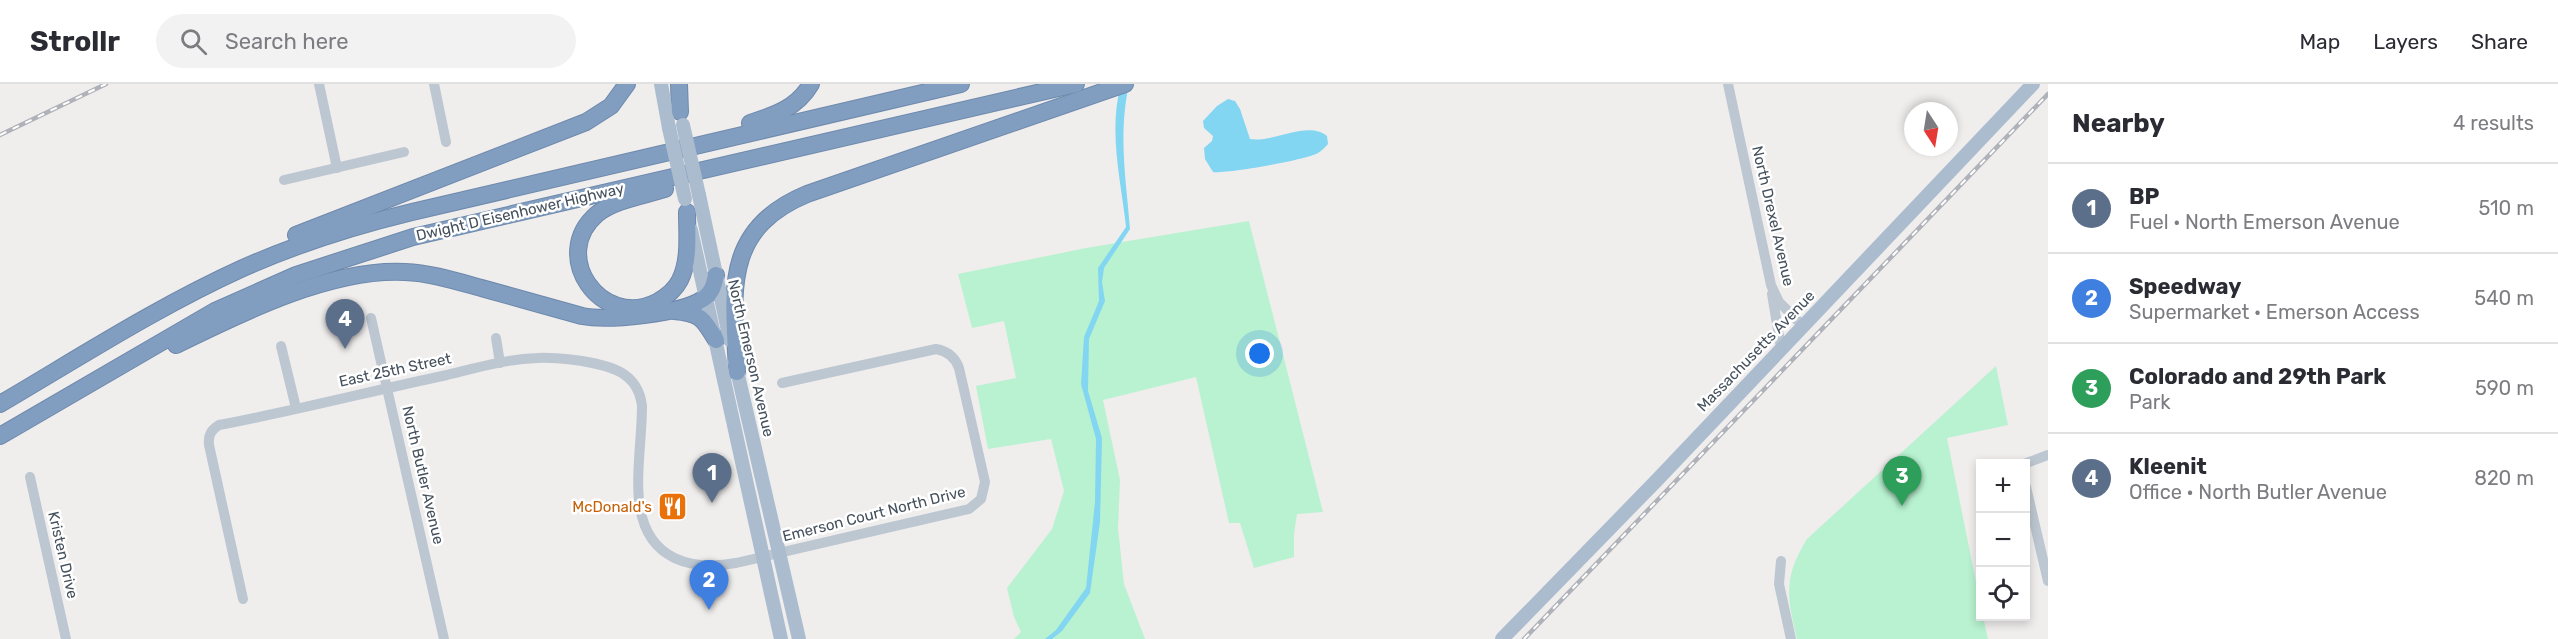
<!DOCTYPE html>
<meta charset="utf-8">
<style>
:root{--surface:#fff;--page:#f2f2f3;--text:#2b2b33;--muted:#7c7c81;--line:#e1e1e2;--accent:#0d66eb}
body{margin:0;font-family:Rubik,sans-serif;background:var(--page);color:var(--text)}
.controls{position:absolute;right:18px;bottom:18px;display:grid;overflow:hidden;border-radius:0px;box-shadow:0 3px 9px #0003}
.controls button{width:54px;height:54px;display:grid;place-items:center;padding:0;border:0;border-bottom:2px solid var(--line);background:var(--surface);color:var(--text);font:30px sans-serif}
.compass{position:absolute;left:1904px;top:18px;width:54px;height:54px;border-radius:50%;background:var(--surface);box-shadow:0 3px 9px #0003;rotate:168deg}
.you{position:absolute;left:1260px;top:270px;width:21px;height:21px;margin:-15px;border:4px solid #fff;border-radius:50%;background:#1a73e8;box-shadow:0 0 0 9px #1a73e833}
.badge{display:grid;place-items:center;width:39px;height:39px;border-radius:50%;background:var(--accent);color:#fff;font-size:20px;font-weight:700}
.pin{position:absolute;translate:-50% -50px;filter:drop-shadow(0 2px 3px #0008)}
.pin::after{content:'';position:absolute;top:32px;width:21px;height:18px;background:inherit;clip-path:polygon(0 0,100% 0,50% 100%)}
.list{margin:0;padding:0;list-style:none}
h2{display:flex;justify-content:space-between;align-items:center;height:78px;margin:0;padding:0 24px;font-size:26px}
h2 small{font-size:20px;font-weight:400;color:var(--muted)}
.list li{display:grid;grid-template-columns:39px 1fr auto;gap:18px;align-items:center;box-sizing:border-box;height:90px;padding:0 24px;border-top:2px solid var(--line)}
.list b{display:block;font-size:22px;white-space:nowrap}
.list p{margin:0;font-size:20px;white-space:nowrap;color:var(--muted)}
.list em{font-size:20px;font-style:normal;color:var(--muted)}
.icon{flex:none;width:33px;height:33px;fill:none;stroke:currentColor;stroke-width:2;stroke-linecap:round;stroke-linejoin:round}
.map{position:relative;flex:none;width:2048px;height:555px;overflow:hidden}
header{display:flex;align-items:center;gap:36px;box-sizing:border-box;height:84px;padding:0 30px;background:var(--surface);border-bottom:2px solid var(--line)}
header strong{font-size:28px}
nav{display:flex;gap:33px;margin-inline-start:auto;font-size:21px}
.search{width:420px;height:54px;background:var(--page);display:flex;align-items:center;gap:15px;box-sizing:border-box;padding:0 21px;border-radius:33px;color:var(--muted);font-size:22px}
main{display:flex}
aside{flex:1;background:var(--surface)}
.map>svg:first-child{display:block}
.green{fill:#b8f2d0}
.water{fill:#82d6f1}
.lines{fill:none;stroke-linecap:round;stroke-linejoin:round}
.highway-casing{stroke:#6d89ac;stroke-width:18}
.minor{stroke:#bdc7d1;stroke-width:10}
.major{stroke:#abbccf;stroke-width:14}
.highway{stroke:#819ec0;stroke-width:16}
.rail-casing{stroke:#afb2b8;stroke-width:4.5}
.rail{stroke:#fff;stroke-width:2;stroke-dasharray:7;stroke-linecap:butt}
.major-bridge{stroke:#abbccf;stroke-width:14}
.labels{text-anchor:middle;stroke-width:5;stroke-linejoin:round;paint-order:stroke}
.street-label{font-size:15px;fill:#44505c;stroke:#fff}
.food-label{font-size:15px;fill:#c56008;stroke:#fff;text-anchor:end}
</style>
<header>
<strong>Strollr</strong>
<div class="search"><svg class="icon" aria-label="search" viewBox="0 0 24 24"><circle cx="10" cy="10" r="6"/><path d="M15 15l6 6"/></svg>Search here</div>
<nav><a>Map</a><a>Layers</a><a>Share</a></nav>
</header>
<main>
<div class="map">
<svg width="2048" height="555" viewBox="0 0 2048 555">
<rect width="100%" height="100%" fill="#f0eded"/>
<g class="green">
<path d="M1249 137 1323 428 1297 430 1294 450V473L1254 484 1240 439H1229L1196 293 1103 316 1120 396 1118 444 1124 500 1145 555H1014L1021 548 1014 533 1007 504 1052 445 1064 407 1051 355 988 365 976 302 1016 294 1004 237 972 244 958 190 1086 164Z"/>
<path d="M1996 282 2008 341 1947 354 1980 518V532L1983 533 1988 555H1797C1787 513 1783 494 1807 455Z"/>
</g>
<g class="water">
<path d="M1121 0H1129C1118 51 1126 94 1130 145L1104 184 1102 198 1105 217 1089 255 1088 307 1102 354 1100 438 1090 509 1062 547 1052 555H1045L1056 546 1086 504 1095 418 1096 355 1081 300 1084 253 1099 217 1098 184 1126 143C1121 96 1108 48 1121 0Z"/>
<path d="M1228 15 1235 17 1240 25 1250 55C1274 59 1307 36 1327 52L1328 60C1326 62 1322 67 1318 69 1306 76 1226 90 1213 88L1205 75 1204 64 1212 57 1213 52 1204 44 1203 37 1217 22Z"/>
</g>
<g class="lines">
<defs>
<g id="highway">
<path d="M679 0 680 28"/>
<path d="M750 39C775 31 797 24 811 0"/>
<path d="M665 105C643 112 614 116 597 130 549 171 601 246 657 218 666 213 675 206 680 196 690 176 687 150 687 128"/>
<path d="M296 151 586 38 611 22 627 0"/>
<path d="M674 227C700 229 703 234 716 256"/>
<path d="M176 261C241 229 331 184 405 188 432 189 459 198 485 205 517 214 550 223 582 232 608 237 681 230 703 215 712 209 714 201 716 191"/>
<path d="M737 288C734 212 720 146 807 110L1125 0"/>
<path d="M0 320C80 273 159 222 243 184 297 160 354 142 412 128L961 0"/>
<path d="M0 352 215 227 296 191 413 153 1076 0"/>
</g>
</defs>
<use href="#highway" class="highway-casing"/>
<g class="minor">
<path d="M319 0 337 84"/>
<path d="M434 0 446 58"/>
<path d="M1728 0 1771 201 1779 218 1803 242"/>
<path d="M284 96 404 68"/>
<path d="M1772 210 1781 264"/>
<path d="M371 234 444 555"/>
<path d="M496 254 500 279"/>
<path d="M281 262 296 324"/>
<path d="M2024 380 2048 371"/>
<path d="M30 393 66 555"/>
<path d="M2026 403 2048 497"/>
<path d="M1781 477 1779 500 1791 555"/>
<path d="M243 515 209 361C208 351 211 346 219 341 295 327 371 307 447 291 476 284 506 275 537 274 552 273 567 275 582 277 611 282 638 288 642 322 642 354 635 393 640 424 649 476 691 487 736 479L969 425 981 415 985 398 959 284C955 273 948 267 936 265L782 299"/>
</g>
<g class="major">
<path d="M661 0 669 44"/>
<path d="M699 111 730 256"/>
<path d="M691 146 781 555"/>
<path d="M735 278 799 555"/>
<path d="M1502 555 1658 395 2033 0"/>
</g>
<use href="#highway" class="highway"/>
<defs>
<g id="rail">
<path d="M0 51 106 0"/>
<path d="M1524 555 2048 10"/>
</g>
</defs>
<use href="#rail" class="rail-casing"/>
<use href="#rail" class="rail"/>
<g class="major-bridge">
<path d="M683 41 699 111"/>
<path d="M669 44 685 115"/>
</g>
</g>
<defs>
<symbol id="restaurant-square" viewBox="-11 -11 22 22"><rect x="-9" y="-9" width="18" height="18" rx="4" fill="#e8710a" stroke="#fff"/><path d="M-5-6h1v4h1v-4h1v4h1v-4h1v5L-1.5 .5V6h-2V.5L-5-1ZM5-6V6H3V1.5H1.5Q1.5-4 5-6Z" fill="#fff"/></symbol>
</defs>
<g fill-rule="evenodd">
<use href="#restaurant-square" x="656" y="406" width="33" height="33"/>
</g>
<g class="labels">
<g class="street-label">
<text transform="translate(520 128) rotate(-13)" y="5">Dwight D Eisenhower Highway</text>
<text transform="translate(1773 132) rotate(77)" y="5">North Drexel Avenue</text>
<text transform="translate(1756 267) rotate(-46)" y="5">Massachusetts Avenue</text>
<text transform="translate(751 274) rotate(77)" y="5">North Emerson Avenue</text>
<text transform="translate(395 286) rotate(-12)" y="5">East 25th Street</text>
<text transform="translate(423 391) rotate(77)" y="5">North Butler Avenue</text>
<text transform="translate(874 430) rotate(-14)" y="5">Emerson Court North Drive</text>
<text transform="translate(63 471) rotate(77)" y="5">Kristen Drive</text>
</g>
<g class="food-label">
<text x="652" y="428">McDonald's</text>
</g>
</g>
</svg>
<div class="controls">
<button>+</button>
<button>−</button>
<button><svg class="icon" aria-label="locate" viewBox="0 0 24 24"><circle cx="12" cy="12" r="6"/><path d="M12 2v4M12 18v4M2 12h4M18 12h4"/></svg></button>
</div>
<svg class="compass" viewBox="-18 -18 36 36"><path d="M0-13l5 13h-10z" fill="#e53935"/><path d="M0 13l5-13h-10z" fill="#7c7c81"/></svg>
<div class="you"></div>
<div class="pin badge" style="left:712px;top:419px;background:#5c6f8a">1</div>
<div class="pin badge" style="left:709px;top:526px;background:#3f7fe0">2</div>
<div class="pin badge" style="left:1902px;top:422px;background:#2e9e5b">3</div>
<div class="pin badge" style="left:345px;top:265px;background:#5c6f8a">4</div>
</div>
<aside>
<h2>Nearby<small>4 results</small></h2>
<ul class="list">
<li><span class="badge" style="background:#5c6f8a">1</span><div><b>BP</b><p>Fuel · North Emerson Avenue</p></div><em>510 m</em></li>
<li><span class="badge" style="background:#3f7fe0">2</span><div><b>Speedway</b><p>Supermarket · Emerson Access</p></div><em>540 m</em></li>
<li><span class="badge" style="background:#2e9e5b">3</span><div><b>Colorado and 29th Park</b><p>Park</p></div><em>590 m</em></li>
<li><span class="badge" style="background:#5c6f8a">4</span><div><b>Kleenit</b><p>Office · North Butler Avenue</p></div><em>820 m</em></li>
</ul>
</aside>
</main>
